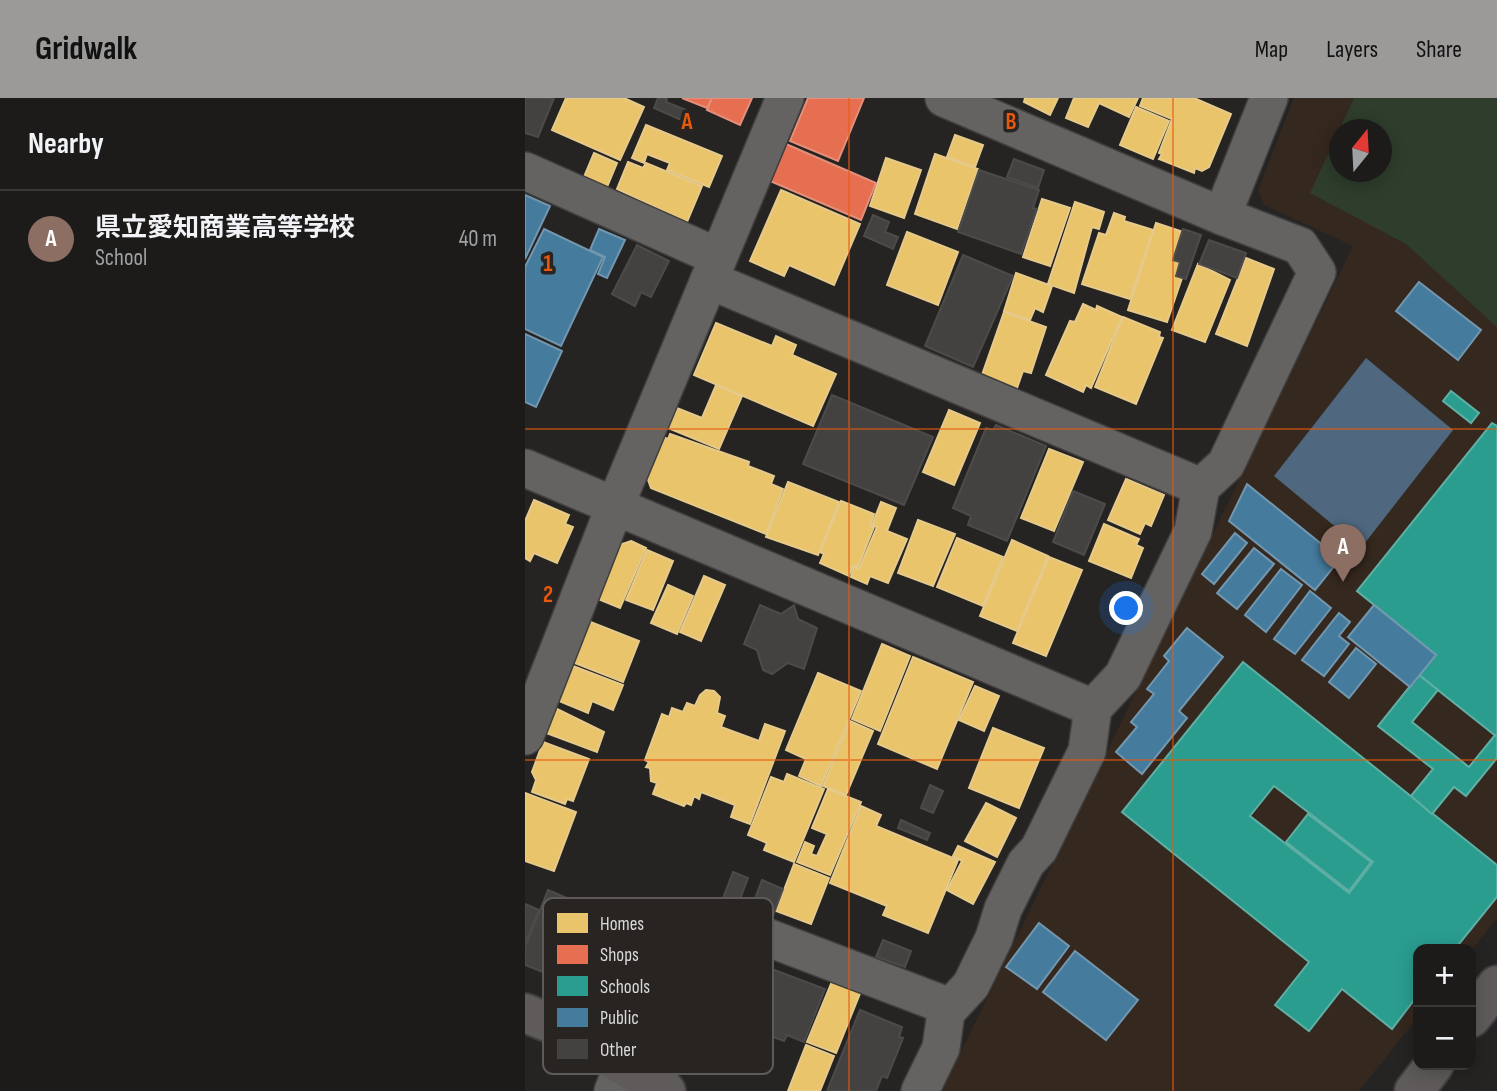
<!DOCTYPE html>
<meta charset="utf-8">
<style>
:root{--surface:#1c1b1a;--page:#252423;--text:#f1f3f6;--muted:#a0a1a2;--line:#3a3939;--accent:#9c9a99}
body{margin:0;font-family:"Sofia Sans Condensed","Noto Sans JP",sans-serif;background:var(--page);color:var(--text)}
.controls{position:absolute;right:21px;bottom:21px;display:grid;overflow:hidden;border-radius:14px;box-shadow:0 4px 18px #0003}
.controls button{width:63px;height:63px;display:grid;place-items:center;padding:0;border:0;border-bottom:2px solid var(--line);background:var(--surface);color:var(--text);font:35px sans-serif}
.compass{position:absolute;left:804px;top:21px;width:63px;height:63px;border-radius:50%;background:var(--surface);box-shadow:0 4px 18px #0003;rotate:18deg}
.you{position:absolute;left:602px;top:511px;width:24px;height:24px;margin:-18px;border:5px solid #fff;border-radius:50%;background:#1a73e8;box-shadow:0 0 0 10px #1a73e833}
.badge{display:grid;place-items:center;width:46px;height:46px;border-radius:50%;background:var(--accent);color:#fff;font-size:23px;font-weight:700}
.pin{position:absolute;translate:-50% -58px;filter:drop-shadow(0 2px 4px #0008)}
.pin::after{content:'';position:absolute;top:37px;width:24px;height:21px;background:inherit;clip-path:polygon(0 0,100% 0,50% 100%)}
.list{margin:0;padding:0;list-style:none}
h2{display:flex;justify-content:space-between;align-items:center;height:91px;margin:0;padding:0 28px;font-size:30px}
h2 small{font-size:23px;font-weight:400;color:var(--muted)}
.list li{display:grid;grid-template-columns:46px 1fr auto;gap:21px;align-items:center;box-sizing:border-box;height:98px;padding:0 28px;border-top:2px solid var(--line)}
.list b{display:block;font-size:26px;white-space:nowrap}
.list p{margin:0;font-size:23px;white-space:nowrap;color:var(--muted)}
.list em{font-size:23px;font-style:normal;color:var(--muted)}
.map{position:relative;flex:none;width:972px;height:993px;overflow:hidden}
header{display:flex;align-items:center;gap:42px;box-sizing:border-box;height:98px;padding:0 35px;background:var(--accent);color:#111}
header strong{font-size:33px}
nav{display:flex;gap:38px;margin-inline-start:auto;font-size:24px}
main{display:flex}
aside{flex:1;background:var(--surface)}
.map>svg:first-child{display:block}
.education{fill:#35281e;fill-rule:evenodd}
.green{fill:#2e3d2c;fill-rule:evenodd}
.water{fill:#4f687f}
.homes{fill:#e9c46a;stroke:#e5ca8b;stroke-width:2}
.shops{fill:#e76f51;stroke:#e38f7a;stroke-width:2}
.schools{fill:#2a9d8f;stroke:#5fafa5;stroke-width:2;fill-rule:evenodd}
.public{fill:#457b9d;stroke:#7297af;stroke-width:2}
.building{fill:#444241;stroke:#4d4b4a;stroke-width:2}
.lines{fill:none;stroke-linecap:round;stroke-linejoin:round}
.street-casing{stroke:#403f3e;stroke-width:40}
.secondary-casing{stroke:#403f3e;stroke-width:42}
.street{stroke:#646362;stroke-width:37}
.secondary{stroke:#5e5b5a;stroke-width:38}
.grid{fill:none;stroke:#e8590c;stroke-width:2;stroke-opacity:0.55}
.key{fill:#272422;stroke:#5d5a59;stroke-width:2}
.key-label{font-size:19px;fill:#dbd9d8}
.grid-label{font-size:23px;text-anchor:middle;font-weight:bold;fill:#e8590c;stroke:#272422;stroke-width:7;stroke-linejoin:round;paint-order:stroke}
</style>
<header>
<strong>Gridwalk</strong>
<nav><a>Map</a><a>Layers</a><a>Share</a></nav>
</header>
<main>
<aside>
<h2>Nearby<small></small></h2>
<ul class="list">
<li><span class="badge" style="background:#8d6e63">A</span><div><b>県立愛知商業高等学校</b><p>School</p></div><em>40 m</em></li>
</ul>
</aside>
<div class="map">
<svg width="972" height="993" viewBox="0 0 972 993">
<rect width="100%" height="100%" fill="#262423"/>
<path class="education" d="M769 0H972V820L946 853 893 851V919L834 993H417L828 148 739 107 733 92ZM814 32H856V74H814Z"/>
<path class="green" d="M829 0H972V229L881 146 785 95ZM814 32H856V74H814Z"/>
<path class="water" d="M841 260 928 332 836 450 749 378Z"/>
<g class="homes">
<path d="M41 0H99L119 9 95 62 27 32Z"/>
<path d="M500 0H533L525 17 499 4Z"/>
<path d="M549 0H613L604 19 574 5 563 29 541 20Z"/>
<path d="M618 0H669L706 16 684 69 677 73 670 70 669 75 634 61 637 56 634 55 647 21 615 8Z"/>
<path d="M611 9 644 23 628 61 595 47Z"/>
<path d="M121 27 197 58 184 89 142 72 145 65 122 56 119 65 107 60Z"/>
<path d="M430 37 458 47 450 69 422 59Z"/>
<path d="M69 55 92 65 82 89 59 79Z"/>
<path d="M410 56 453 71 432 131 390 116Z"/>
<path d="M361 60 396 72 379 120 345 108Z"/>
<path d="M103 64 118 70 121 65 177 88 162 124 92 91Z"/>
<path d="M256 92 335 126 309 187 264 167 259 178 225 163Z"/>
<path d="M517 101 545 110 525 168 498 159Z"/>
<path d="M550 104 579 114 574 131 567 129 549 195 523 186Z"/>
<path d="M589 115 600 119 599 123 628 132 605 201 557 186 574 135 581 137Z"/>
<path d="M631 125 658 134 648 162 655 164 651 178 657 180 642 224 603 212Z"/>
<path d="M382 134 433 154 413 207 362 187Z"/>
<path d="M721 160 749 171 722 248 691 236Z"/>
<path d="M673 166 705 182 680 244 647 232Z"/>
<path d="M491 175 527 188 518 214 510 210 505 222 479 213Z"/>
<path d="M558 206 571 212 572 208 597 219 566 290 561 287 558 294 521 277 545 223 550 224Z"/>
<path d="M479 214 521 229 506 275 498 273 492 290 457 277Z"/>
<path d="M598 219 635 234 634 239 638 240 611 306 570 289Z"/>
<path d="M191 225 247 248 251 238 271 247 267 257 311 276 288 328 169 277Z"/>
<path d="M191 287 217 298 194 351 143 330 152 310 177 320Z"/>
<path d="M424 312 455 325 429 387 398 374Z"/>
<path d="M145 336 224 364 223 368 249 378 246 386 258 391 241 436 126 390 122 379 138 339 143 341Z"/>
<path d="M524 351 558 364 529 433 496 420Z"/>
<path d="M601 381 639 397 626 428 620 425 615 436 583 422Z"/>
<path d="M263 384 314 404 293 457 241 439Z"/>
<path d="M9 402 44 417 40 426 48 429 32 465 9 455 5 463 0 460V423Z"/>
<path d="M316 403 349 416 345 428 349 429 333 469 328 468 324 478 295 465 299 456 295 454Z"/>
<path d="M356 404 371 410 362 433 382 441 363 485 345 478 342 486 326 479 329 469 334 471 352 429 347 427Z"/>
<path d="M393 422 430 436 408 488 373 475Z"/>
<path d="M579 426 614 441 611 447 618 450 606 480 564 463Z"/>
<path d="M432 440 478 459 458 508 412 489Z"/>
<path d="M487 442 523 458 492 533 455 518Z"/>
<path d="M106 443 121 450 95 510 73 501 94 447Z"/>
<path d="M122 452 148 463 128 512 101 502Z"/>
<path d="M524 459 557 472 521 558 488 545Z"/>
<path d="M179 478 200 487 176 543 155 534Z"/>
<path d="M143 487 168 498 152 536 126 525Z"/>
<path d="M63 523 114 543 98 584 47 564Z"/>
<path d="M357 546 385 558 355 633 327 621Z"/>
<path d="M388 559 448 584 412 671 353 646Z"/>
<path d="M48 568 98 587 88 612 67 603 63 615 34 603Z"/>
<path d="M293 575 336 593 296 688 274 678 281 661 261 652Z"/>
<path d="M450 588 474 598 459 633 434 622Z"/>
<path d="M181 592 189 593 195 599 192 615 200 618 196 629 234 643 240 626 260 633 225 726 206 719 210 707 176 694 174 701 169 698 166 707 161 705 159 708 128 696 132 685 126 683 125 670 121 669 124 664 120 662 137 616 144 619 147 610 158 614 162 605 170 608 175 597Z"/>
<path d="M30 610 79 634 72 654 21 635Z"/>
<path d="M325 623 348 633 321 697 298 688Z"/>
<path d="M468 630 519 650 494 710 444 690Z"/>
<path d="M18 644 64 661 48 703 42 701 40 706 7 694 11 682 7 674Z"/>
<path d="M262 676 299 691 269 764 239 752 242 745 223 737 246 679 259 684Z"/>
<path d="M303 691 336 704 305 777 272 764 280 744 289 748 286 756 292 758 302 736 287 730Z"/>
<path d="M0 695 51 714 29 773 0 763Z"/>
<path d="M461 705 491 720 472 759 440 743Z"/>
<path d="M336 708 356 717 351 728 433 762 403 835 358 817 362 808 305 785Z"/>
<path d="M433 748 470 764 448 806 422 792 437 763 428 758Z"/>
<path d="M269 766 304 780 286 826 251 813Z"/>
<path d="M308 881 336 893 311 955 282 944Z"/>
<path d="M281 947 309 958 295 993H263Z"/>
</g>
<g class="shops">
<path d="M157 0H187L182 10Z"/>
<path d="M187 0H227L215 27 182 12Z"/>
<path d="M283 0H339L313 63 265 43Z"/>
<path d="M261 46 351 85 336 122 245 83Z"/>
</g>
<g class="schools">
<path d="M926 293 954 315 946 325 918 303Z"/>
<path d="M967 325 972 328V639L894 577 911 557 832 493Z"/>
<path d="M718 564 972 767V799L930 851H893V897L867 931 817 891 784 933 750 907 784 864 597 714ZM749 688 848 764 824 795 725 718Z"/>
<path d="M894 577 913 592 887 624 944 669 970 637 972 639V660L941 698 929 689 907 716 886 698 908 671 853 628Z"/>
<path d="M783 716 846 764 824 793 761 744Z"/>
</g>
<g class="public">
<path d="M0 97 25 108 0 161Z"/>
<path d="M19 131 78 159 36 248 0 231V169Z"/>
<path d="M74 131 100 142 82 180 73 176 80 159 65 152Z"/>
<path d="M894 184 956 232 933 262 871 213Z"/>
<path d="M0 236 37 253 11 309 0 304Z"/>
<path d="M722 386 815 461 790 492 704 423Z"/>
<path d="M710 435 722 445 689 486 677 476Z"/>
<path d="M729 450 749 466 712 511 692 495Z"/>
<path d="M756 471 777 487 741 534 720 517Z"/>
<path d="M785 493 806 510 770 556 749 541Z"/>
<path d="M849 507 911 557 885 589 823 539Z"/>
<path d="M814 515 825 524 814 538 824 546 799 578 777 562Z"/>
<path d="M662 530 698 559 654 613 662 620 617 676 591 654 612 629 606 624 629 596 622 591 644 563 639 558Z"/>
<path d="M831 550 851 566 824 600 804 584Z"/>
<path d="M514 825 544 848 512 891 481 869Z"/>
<path d="M550 853 613 902 581 942 518 894Z"/>
</g>
<g class="building">
<path d="M0 0H29L13 39 0 35Z"/>
<path d="M133 0H142L141 4 161 12 156 22 129 10Z"/>
<path d="M489 61 519 72 513 90 482 79Z"/>
<path d="M454 72 514 92 508 110 512 111 496 156 433 134Z"/>
<path d="M348 117 364 124 360 134 373 139 368 151 339 138Z"/>
<path d="M658 131 676 137 661 181 651 178 655 164 648 162Z"/>
<path d="M684 142 721 155 712 180 674 166Z"/>
<path d="M112 147 144 163 126 199 116 194 110 208 87 196Z"/>
<path d="M438 157 488 178 448 269 400 248Z"/>
<path d="M307 297 408 339 379 407 278 366Z"/>
<path d="M471 327 521 348 482 443 443 427 446 418 428 410 461 330 468 332Z"/>
<path d="M548 393 580 406 559 457 528 444Z"/>
<path d="M235 507 256 516 269 507 273 521 292 530 279 571 263 565 247 576 238 572 232 552 219 546Z"/>
<path d="M405 687 418 693 408 715 396 710Z"/>
<path d="M376 722 405 735 402 742 373 730Z"/>
<path d="M208 774 223 780 212 809 197 803Z"/>
<path d="M237 782 258 791 246 823 225 814Z"/>
<path d="M23 792 49 803 44 814 64 822 66 830 43 884 0 867V850Z"/>
<path d="M0 806 14 812 0 846Z"/>
<path d="M358 842 386 853 380 869 351 859Z"/>
<path d="M244 870 300 891 279 944 262 937 259 943 243 937 246 930 224 922Z"/>
<path d="M335 912 377 929 374 939 378 940 362 980 357 978 351 993H302Z"/>
</g>
<g class="lines">
<defs>
<g id="street">
<path d="M0 73 193 159"/>
<path d="M697 118 744 0"/>
<path d="M184 182 676 389"/>
<path d="M0 370 568 610"/>
<path d="M0 638 90 408 260 0"/>
<path d="M129 984 144 953 194 821 425 909"/>
<path d="M88 993 98 968"/>
<path d="M395 993 416 950 421 914 446 887 469 840 478 811 501 765 514 751 562 653 568 610 598 578 668 433 676 389 701 366 792 174 775 148 697 118 419 0"/>
</g>
<g id="secondary">
<path d="M0 915 32 928 141 993"/>
<path d="M946 920 972 887"/>
<path d="M889 993 909 967"/>
</g>
</defs>
<use href="#street" class="street-casing"/>
<use href="#secondary" class="secondary-casing"/>
<use href="#street" class="street"/>
<use href="#secondary" class="secondary"/>
</g>
<path class="grid" d="M324 0V993M648 0V993M0 331H972M0 662H972"/>
<rect x="18" y="800" width="230" height="176" rx="10" class="key"/>
<rect x="32" y="815" width="31" height="20" fill="#e9c46a"/>
<rect x="32" y="847" width="31" height="19" fill="#e76f51"/>
<rect x="32" y="878" width="31" height="20" fill="#2a9d8f"/>
<rect x="32" y="910" width="31" height="19" fill="#457b9d"/>
<rect x="32" y="941" width="31" height="20" fill="#444241"/>
<g class="key-label">
<text x="75" y="832">Homes</text>
<text x="75" y="863">Shops</text>
<text x="75" y="895">Schools</text>
<text x="75" y="926">Public</text>
<text x="75" y="958">Other</text>
</g>
<g class="grid-label">
<text x="162" y="31">A</text>
<text x="486" y="31">B</text>
<text x="23" y="173">1</text>
<text x="23" y="504">2</text>
</g>
</svg>
<div class="controls">
<button>+</button>
<button>−</button>
</div>
<svg class="compass" viewBox="-18 -18 36 36"><path d="M0-13l5 13h-10z" fill="#e53935"/><path d="M0 13l5-13h-10z" fill="#a0a1a2"/></svg>
<div class="you"></div>
<div class="pin badge" style="left:818px;top:484px;background:#8d6e63">A</div>
</div>
</main>
